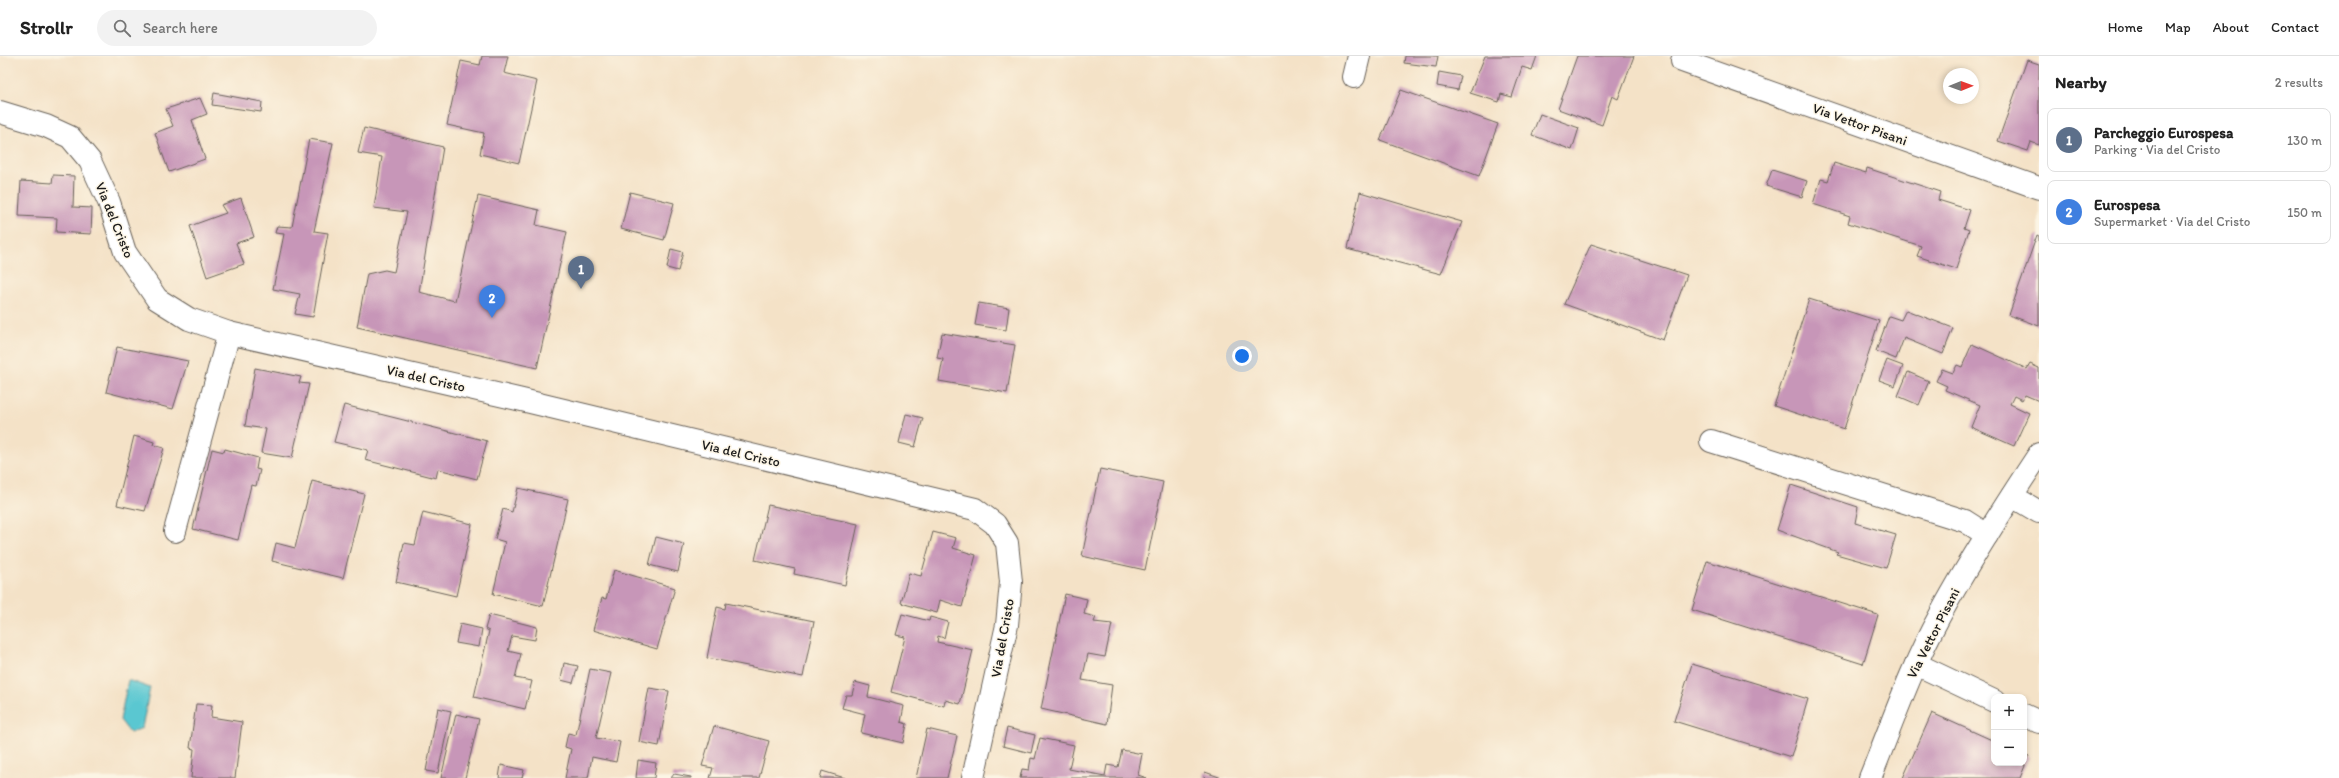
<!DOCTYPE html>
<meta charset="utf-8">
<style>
:root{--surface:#fff;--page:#f2f2f2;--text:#222;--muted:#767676;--line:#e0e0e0;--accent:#1a73e8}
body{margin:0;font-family:Itim,sans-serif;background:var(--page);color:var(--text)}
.controls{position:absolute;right:12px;bottom:12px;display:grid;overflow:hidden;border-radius:8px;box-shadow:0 2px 6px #0003}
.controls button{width:36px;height:36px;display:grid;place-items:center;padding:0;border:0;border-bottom:1px solid var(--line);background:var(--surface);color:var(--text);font:20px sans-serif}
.compass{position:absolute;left:1943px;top:12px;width:36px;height:36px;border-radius:50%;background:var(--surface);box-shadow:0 2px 6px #0003;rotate:89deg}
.you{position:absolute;left:1242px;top:300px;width:14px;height:14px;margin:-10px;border:3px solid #fff;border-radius:50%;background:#1a73e8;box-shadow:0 0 0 6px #1a73e833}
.badge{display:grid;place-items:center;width:26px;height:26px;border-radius:50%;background:var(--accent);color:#fff;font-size:13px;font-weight:700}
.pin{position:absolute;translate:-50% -33px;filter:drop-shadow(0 1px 2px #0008)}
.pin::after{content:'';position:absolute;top:21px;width:14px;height:12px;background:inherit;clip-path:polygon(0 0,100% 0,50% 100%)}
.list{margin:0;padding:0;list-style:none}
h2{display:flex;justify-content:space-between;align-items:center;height:52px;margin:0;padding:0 16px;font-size:17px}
h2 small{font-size:13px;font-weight:400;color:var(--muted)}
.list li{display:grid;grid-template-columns:26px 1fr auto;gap:12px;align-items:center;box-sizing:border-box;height:64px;margin:0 8px 8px;padding:0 8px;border:1px solid var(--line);border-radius:8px}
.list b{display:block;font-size:15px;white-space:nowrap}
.list p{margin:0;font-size:13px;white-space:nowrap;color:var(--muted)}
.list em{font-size:13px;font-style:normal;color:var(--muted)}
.icon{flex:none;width:22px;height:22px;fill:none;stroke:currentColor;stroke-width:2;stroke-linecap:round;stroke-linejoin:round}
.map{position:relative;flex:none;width:2039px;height:722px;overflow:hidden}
header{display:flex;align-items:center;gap:24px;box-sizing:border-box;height:56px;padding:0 20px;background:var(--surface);border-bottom:1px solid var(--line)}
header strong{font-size:19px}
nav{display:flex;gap:22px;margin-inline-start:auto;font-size:14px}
.search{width:280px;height:36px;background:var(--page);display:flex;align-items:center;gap:10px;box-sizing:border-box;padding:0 14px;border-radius:22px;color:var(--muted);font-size:15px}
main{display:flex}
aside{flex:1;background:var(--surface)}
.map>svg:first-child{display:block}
.water{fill:#5ac7d1;stroke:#3b7276}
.building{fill:#c796b8}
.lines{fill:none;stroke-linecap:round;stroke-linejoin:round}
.street-casing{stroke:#686158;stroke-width:24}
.secondary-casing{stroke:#686158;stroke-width:24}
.street{stroke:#fff;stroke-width:22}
.secondary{stroke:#fff;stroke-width:22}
.labels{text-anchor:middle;stroke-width:3;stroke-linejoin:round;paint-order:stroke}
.street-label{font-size:14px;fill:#1c1c1c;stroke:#fcf5e5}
</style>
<header>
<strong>Strollr</strong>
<div class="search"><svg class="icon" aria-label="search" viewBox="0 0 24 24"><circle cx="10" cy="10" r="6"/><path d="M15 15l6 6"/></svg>Search here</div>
<nav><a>Home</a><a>Map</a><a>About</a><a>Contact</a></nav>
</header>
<main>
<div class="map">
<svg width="2039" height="722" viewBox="0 0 2039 722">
<rect width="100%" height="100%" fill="#fcf5e5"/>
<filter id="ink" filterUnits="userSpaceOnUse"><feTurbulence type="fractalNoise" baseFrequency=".025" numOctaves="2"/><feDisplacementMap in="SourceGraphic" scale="8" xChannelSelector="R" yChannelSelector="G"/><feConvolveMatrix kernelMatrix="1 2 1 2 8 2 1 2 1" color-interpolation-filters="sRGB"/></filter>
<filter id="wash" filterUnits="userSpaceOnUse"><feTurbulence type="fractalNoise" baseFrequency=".012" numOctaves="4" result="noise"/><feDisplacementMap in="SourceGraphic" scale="16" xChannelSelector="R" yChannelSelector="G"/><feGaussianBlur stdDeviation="0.9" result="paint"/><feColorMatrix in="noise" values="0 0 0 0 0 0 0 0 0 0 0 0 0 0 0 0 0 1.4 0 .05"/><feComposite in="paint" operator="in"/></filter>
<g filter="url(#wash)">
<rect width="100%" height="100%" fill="#f4e2c7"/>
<path class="water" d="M128 624 150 632 142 672 130 677 120 664Z"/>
<g id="blocks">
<g class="building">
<path d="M482 0H508L504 17 537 25 519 107 480 98 484 77 447 69 461 5 480 9Z"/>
<path d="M1405 0H1438L1436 11 1404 7Z"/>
<path d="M1485 0H1537L1532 14 1522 11 1512 41 1501 38 1499 46 1470 37Z"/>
<path d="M1577 0H1634L1618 43 1612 40 1602 69 1558 53Z"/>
<path d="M2027 4 2039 8V89L2031 86 2028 95 1998 85Z"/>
<path d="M1439 16 1461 20 1458 34 1437 30Z"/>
<path d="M1401 34 1498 68 1479 120 1380 84Z"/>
<path d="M214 37 262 46 261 56 212 49Z"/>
<path d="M200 42 207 58 192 64 205 103 169 116 155 77 173 70 166 53Z"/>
<path d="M1540 58 1579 72 1572 94 1532 79Z"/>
<path d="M364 72 443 91 419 236 455 245 478 140 539 154 536 169 567 176 537 312 357 271 367 218 385 214 394 216 407 156 374 152 382 101 358 97Z"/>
<path d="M309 83 333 87 314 175 328 177 313 261 295 258 300 238 273 233 284 178 275 177 277 170 292 171Z"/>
<path d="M1834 107 1866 117 1867 112 1940 136 1938 144 1970 154 1964 172 1969 174 1956 213 1917 200 1921 190 1848 167 1850 160 1813 148 1821 123 1828 125Z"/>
<path d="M1772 114 1807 125 1802 141 1766 130Z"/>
<path d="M53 119 74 120 73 151 92 152 91 178 56 176 57 162 19 160 21 125 52 127Z"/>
<path d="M630 136 674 147 664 184 621 173Z"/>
<path d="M1360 136 1462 166 1441 218 1347 193Z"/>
<path d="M241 142 254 181 236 187 244 208 207 221 190 170 226 157 221 149Z"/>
<path d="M2037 179 2039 180V270L2009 259Z"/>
<path d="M1591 188 1687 219 1663 284 1564 248Z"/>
<path d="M671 193 683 196 678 215 667 212Z"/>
<path d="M1809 243 1879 265 1844 373 1774 350Z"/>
<path d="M979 247 1009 252 1006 274 975 269Z"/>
<path d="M1906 254 1953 272 1943 298 1904 282 1896 303 1876 295 1889 260 1901 264Z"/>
<path d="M942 277 1015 289 1007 337 939 325 943 303 937 302Z"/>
<path d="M1972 288 2027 313 2030 308 2039 312V345L2025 339 2022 344 2014 340 2010 348 2029 357 2014 390 1971 371 1980 349 1945 334 1947 330 1936 325 1942 313 1953 317 1957 309 1962 311Z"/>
<path d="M117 291 188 305 173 353 106 336Z"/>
<path d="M1887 304 1903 310 1895 330 1879 324Z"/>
<path d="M255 312 301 321 299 327 309 328 292 402 261 397 266 373 245 370Z"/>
<path d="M1908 316 1929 325 1919 349 1898 340Z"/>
<path d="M344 349 487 385 477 423 438 413 436 422 365 404 368 394 334 386Z"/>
<path d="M906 358 923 362 915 391 899 387Z"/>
<path d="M134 380 154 386 153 389 164 392 145 455 117 449Z"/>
<path d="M212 393 224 396 225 393 258 402 256 413 260 414 256 430 251 429 238 484 193 473Z"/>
<path d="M1100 413 1163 426 1145 514 1082 500Z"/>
<path d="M312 425 364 438 343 522 272 505 276 487 295 492Z"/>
<path d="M1791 429 1858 451 1855 467 1896 479 1886 512 1836 498 1838 496 1777 474Z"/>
<path d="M518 432 568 443 543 550 493 538 505 486 495 483 503 453 512 456Z"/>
<path d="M768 449 858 468 845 529 794 518 795 513 755 504Z"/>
<path d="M423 456 472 468 456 540 396 526 404 487 415 489Z"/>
<path d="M933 476 956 482 953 492 976 499 962 551 940 544 937 557 901 547 909 517 921 520Z"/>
<path d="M656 481 684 488 678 516 649 509Z"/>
<path d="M1707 505 1878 559 1863 608 1692 554Z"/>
<path d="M614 514 675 532 657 593 593 574 602 542 606 543Z"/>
<path d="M1065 538 1087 543 1084 558 1096 561 1094 566 1112 568 1105 601 1088 598 1082 624 1112 629 1107 668 1041 653Z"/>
<path d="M726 547 814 565 803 621 707 602 717 551 725 553Z"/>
<path d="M902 558 929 565 930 561 948 566 944 582 938 580 937 586 973 594 960 648 945 644 944 650 891 636 905 581 896 579Z"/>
<path d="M489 559 537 571 535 584 512 580 508 595 521 598 515 622 532 625 525 653 474 641 489 575 485 573Z"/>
<path d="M460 568 482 573 479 591 456 587Z"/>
<path d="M564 607 578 610 573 627 561 624Z"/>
<path d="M1692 608 1808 643 1791 701 1674 665Z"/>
<path d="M590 613 611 617 596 682 620 686 616 706 592 701 588 722H565L571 693 565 691 568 677 576 679Z"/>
<path d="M855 626 870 630 868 641 904 650 901 666 907 668 903 687 861 677 865 658 842 652 846 639H852Z"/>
<path d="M649 632 669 635 659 690 639 686Z"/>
<path d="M196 648 212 649 211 661 242 666 235 722H191L194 693 190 692Z"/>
<path d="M438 652 451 655 438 717 426 715Z"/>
<path d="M1932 657 1994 685V707H2024V698L2029 700 2020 722H1903Z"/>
<path d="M456 658 479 663 465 722H441Z"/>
<path d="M714 670 769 685 759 722H710L713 712 702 710Z"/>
<path d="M1007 672 1035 679 1031 697 1003 690Z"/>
<path d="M927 673 957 680 947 722H916Z"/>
<path d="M1040 682 1074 689 1069 713 1105 720 1107 709 1118 711 1122 694 1142 698 1138 719 1147 722H1020L1022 713 1029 714 1031 702 1035 703Z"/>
<path d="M638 704 656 707 654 722H636Z"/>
<path d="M501 709 524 714 522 722H499Z"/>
<path d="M822 715 845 722H820Z"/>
<path d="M1205 716 1222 722H1204Z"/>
<path d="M674 718 691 721V722H671Z"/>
</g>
</g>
</g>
<g filter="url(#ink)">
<use href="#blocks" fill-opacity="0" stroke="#686158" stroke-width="1"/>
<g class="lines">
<defs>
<g id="street">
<path d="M1682 5 2039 132"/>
<path d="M1354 21 1359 0"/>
<path d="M1711 385 1965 465 1987 479"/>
<path d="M2012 440 2039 456"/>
<path d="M175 475 229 277"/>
<path d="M1916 608 1994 645"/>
<path d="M2024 659 2039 666"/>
<path d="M1870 722C1892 668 1911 612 1939 561 1969 505 2004 451 2039 398"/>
</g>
<path id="secondary" d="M0 56 46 70 70 81 90 105 109 146 125 196 157 243 189 263 229 277 522 344 975 453 995 468 1007 487 1011 526 1007 569 973 722"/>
</defs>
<use href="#street" class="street-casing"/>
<use href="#secondary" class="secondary-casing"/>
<use href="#street" class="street"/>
<use href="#secondary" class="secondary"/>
</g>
</g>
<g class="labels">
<g class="street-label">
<text transform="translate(1860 68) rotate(20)" y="5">Via Vettor Pisani</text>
<text transform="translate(115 164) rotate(68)" y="5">Via del Cristo</text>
<text transform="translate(426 322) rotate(13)" y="5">Via del Cristo</text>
<text transform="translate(741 397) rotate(13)" y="5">Via del Cristo</text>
<text transform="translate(1933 577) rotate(-63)" y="5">Via Vettor Pisani</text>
<text transform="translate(1002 582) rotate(-80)" y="5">Via del Cristo</text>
</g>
</g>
</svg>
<div class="controls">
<button>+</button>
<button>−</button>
</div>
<svg class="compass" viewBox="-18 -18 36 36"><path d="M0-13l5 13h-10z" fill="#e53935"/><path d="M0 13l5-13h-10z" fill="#767676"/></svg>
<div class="you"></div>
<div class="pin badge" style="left:581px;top:233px;background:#5c6f8a">1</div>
<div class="pin badge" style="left:492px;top:262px;background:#3f7fe0">2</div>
</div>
<aside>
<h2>Nearby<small>2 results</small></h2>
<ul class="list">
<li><span class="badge" style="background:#5c6f8a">1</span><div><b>Parcheggio Eurospesa</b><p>Parking · Via del Cristo</p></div><em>130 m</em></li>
<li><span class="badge" style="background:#3f7fe0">2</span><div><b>Eurospesa</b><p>Supermarket · Via del Cristo</p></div><em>150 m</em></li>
</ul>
</aside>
</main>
